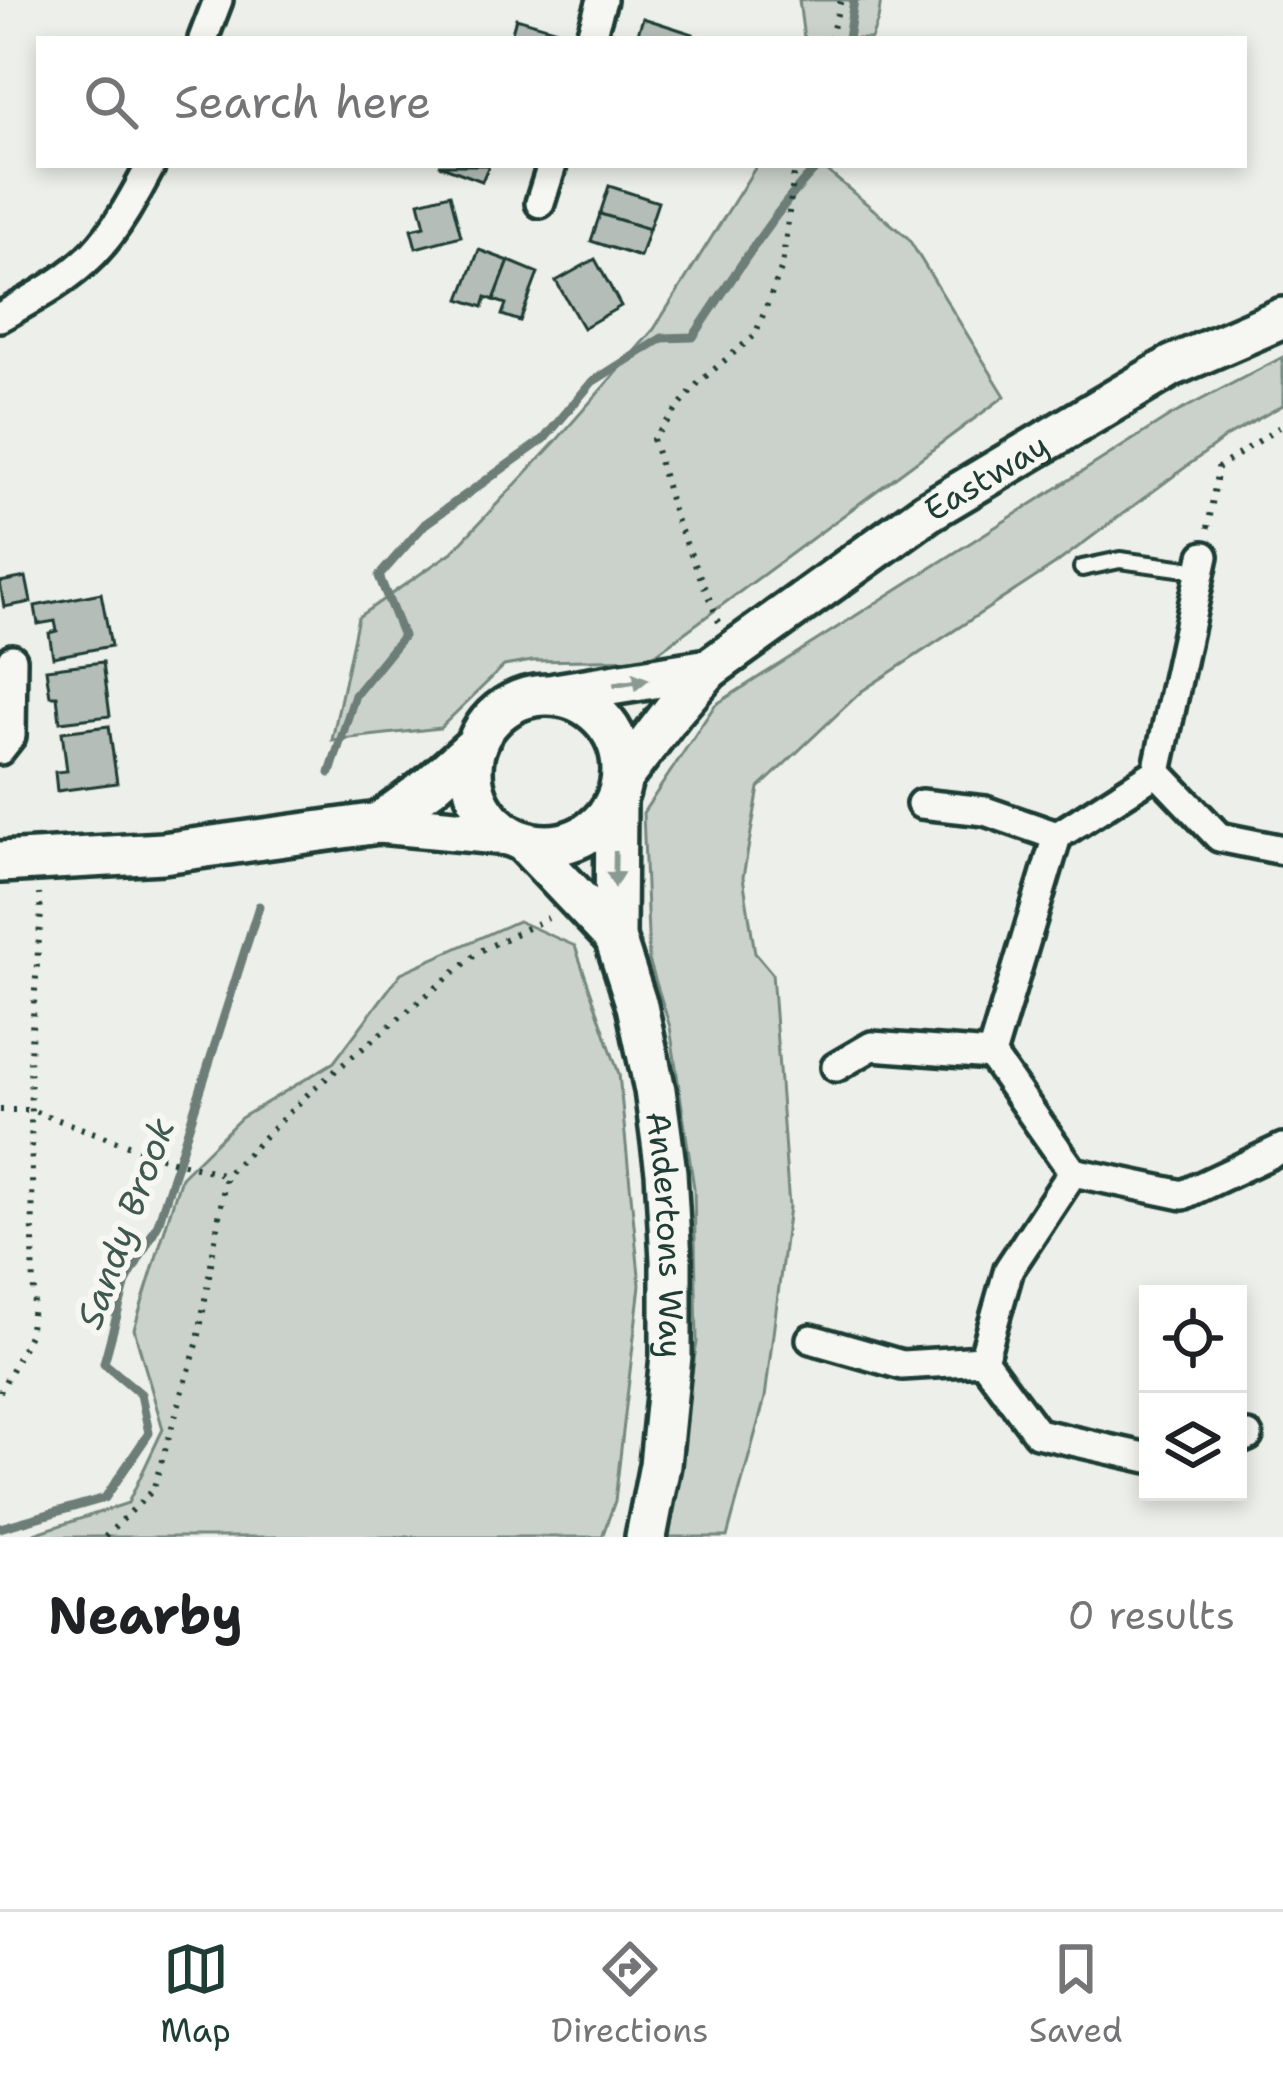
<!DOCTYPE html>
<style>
:root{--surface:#fff;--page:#f2f2f2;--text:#202124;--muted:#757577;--line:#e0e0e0;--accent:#1f3d34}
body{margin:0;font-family:"Shantell Sans",sans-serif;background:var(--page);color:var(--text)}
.controls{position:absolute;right:36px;bottom:36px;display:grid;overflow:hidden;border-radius:0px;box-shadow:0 6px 18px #0003}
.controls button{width:108px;height:108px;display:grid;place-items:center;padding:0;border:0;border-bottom:3px solid var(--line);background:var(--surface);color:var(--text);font:60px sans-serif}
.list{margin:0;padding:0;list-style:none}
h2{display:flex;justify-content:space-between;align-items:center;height:156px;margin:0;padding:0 48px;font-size:51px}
h2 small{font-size:39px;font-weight:400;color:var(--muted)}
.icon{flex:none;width:66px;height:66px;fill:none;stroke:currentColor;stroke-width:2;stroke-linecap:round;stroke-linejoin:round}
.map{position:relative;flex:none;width:1283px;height:1537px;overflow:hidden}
.search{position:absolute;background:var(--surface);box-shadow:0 6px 18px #0003;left:36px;right:36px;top:36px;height:132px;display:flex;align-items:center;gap:30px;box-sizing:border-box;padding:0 42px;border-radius:0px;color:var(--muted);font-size:45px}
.sheet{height:372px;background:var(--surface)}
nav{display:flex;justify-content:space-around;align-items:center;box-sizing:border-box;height:168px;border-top:3px solid var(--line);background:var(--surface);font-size:33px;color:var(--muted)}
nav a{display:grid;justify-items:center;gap:6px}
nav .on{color:var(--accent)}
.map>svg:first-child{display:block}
.green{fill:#cbd2cc;stroke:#758880;stroke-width:3}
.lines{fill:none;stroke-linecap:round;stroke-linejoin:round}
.stream{stroke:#6c7e77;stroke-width:9}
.building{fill:#b4bdb8;stroke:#1f3d34;stroke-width:3}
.lane-casing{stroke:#1f3d34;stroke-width:22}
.street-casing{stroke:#1f3d34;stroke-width:36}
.secondary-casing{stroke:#1f3d34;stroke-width:48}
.path{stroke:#1f3d34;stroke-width:6;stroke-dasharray:3 9;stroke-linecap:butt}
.lane{stroke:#f6f6f2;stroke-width:14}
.street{stroke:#f6f6f2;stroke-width:27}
.secondary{stroke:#f6f6f2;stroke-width:39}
.oneway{fill:#8a9a93}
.labels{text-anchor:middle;stroke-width:12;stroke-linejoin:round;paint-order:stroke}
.street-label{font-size:33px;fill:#1f3d34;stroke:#f6f6f2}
.water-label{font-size:36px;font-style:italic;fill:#3f5850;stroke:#f6f6f2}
</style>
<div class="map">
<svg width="1283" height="1537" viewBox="0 0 1283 1537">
<rect width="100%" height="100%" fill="#edefea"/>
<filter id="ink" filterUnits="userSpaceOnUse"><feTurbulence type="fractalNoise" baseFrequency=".00833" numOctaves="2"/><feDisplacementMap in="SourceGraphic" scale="24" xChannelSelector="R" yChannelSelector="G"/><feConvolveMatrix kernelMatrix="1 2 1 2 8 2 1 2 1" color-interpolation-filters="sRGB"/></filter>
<g filter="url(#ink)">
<g class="green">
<path d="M799 0H881L878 20 871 39H804Z"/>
<path d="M757 165H820L908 238 1005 396 649 659 532 661 504 666 440 728 332 740 358 617 452 552 557 440 654 329Z"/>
<path d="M1283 357V405L1226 437 1054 565 862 691 759 788 743 877 755 953 772 973 789 1207 765 1398 727 1537H666L697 1342 694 1188 670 1027 649 960 643 813 715 705 1170 416Z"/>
<path d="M518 921 575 946 619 1074 640 1285 615 1501 602 1537H25L128 1503 163 1429 134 1329 181 1177 241 1118 334 1062 401 973Z"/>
</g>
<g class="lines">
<g class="stream">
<path d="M848 39 854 0"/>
<path d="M330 773 355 695 403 636 379 576 425 524 544 439 592 382 662 338 693 337C730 283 773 211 819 165"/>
<path d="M0 1528 105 1498 149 1433 141 1394 104 1363 126 1282 158 1224 259 906"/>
</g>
</g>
<g class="building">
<path d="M516 18 557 30 554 39H510Z"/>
<path d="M643 18 693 34 691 39H636Z"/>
<path d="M439 165H489L482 181Z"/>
<path d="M609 186 658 202 649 229 600 214Z"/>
<path d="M450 194 461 236 416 248 411 229 425 226 419 202Z"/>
<path d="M600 214 649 229 640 257 591 241Z"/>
<path d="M479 250 509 261 494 300 486 297 483 307 460 299Z"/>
<path d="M595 259 621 306 583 328 556 281Z"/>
<path d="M509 261 538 273 520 321 502 315 506 304 494 300Z"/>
<path d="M26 577 31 602 4 607 0 582Z"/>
<path d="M101 593 111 646 53 657 49 633 57 631 55 621 38 624 35 606Z"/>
<path d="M103 662 110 716 60 722 57 696H50L46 669Z"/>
<path d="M109 726 117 783 57 791 55 772 67 771 62 732Z"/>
</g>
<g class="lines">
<defs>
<path id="lane" d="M1082 568 1120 560 1201 571"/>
<g id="street">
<path d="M203 39 218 0"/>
<path d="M590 39 602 0"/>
<path d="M540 203 552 165"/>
<path d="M0 317C32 299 68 280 94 253 118 228 135 195 151 165"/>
<path d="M1204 556 1157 772 1057 836 991 1055 1073 1172 1183 1195 1283 1148"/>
<path d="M0 750 11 736 12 659"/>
<path d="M1157 772 1219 837 1283 850"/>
<path d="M921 804 985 811 1057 836"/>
<path d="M836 1067 872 1046 991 1055"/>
<path d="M1073 1172 1009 1269 983 1360 1037 1433 1148 1458"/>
<path d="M811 1339 902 1365 983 1360"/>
<path d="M1238 1440 1248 1436"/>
</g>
<g id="secondary">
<path d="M555 694 709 669"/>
<circle cx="547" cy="770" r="75"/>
<path id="s1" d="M622 778 673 711 709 669 927 512 1172 366 1283 318"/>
<path id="s2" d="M616 800 615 938 637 1006 655 1090 666 1172 671 1260V1356L660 1465 646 1537"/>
<path d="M379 823 430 786 476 745"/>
<path d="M524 842 615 938"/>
<path d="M0 862 163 853 379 823 509 835"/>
</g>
</defs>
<use href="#lane" class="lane-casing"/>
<use href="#street" class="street-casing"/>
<use href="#secondary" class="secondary-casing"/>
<g class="path">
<path d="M830 39 841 0"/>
<path d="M1208 528 1218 468 1283 425"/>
<path d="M719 622 674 514 653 439 699 382 755 335 782 267 795 165"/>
<path d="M0 1110H31L169 1160 226 1175"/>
<path d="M0 1392 29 1335 34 1300 30 1055 41 912 39 894"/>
<path d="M105 1537 153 1490 198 1341 226 1175 311 1091 480 951 548 918"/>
</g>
<use href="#lane" class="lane"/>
<use href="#street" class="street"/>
<use href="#secondary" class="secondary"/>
</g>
<defs><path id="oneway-solid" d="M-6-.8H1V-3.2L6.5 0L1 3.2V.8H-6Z" transform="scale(3)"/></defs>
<g class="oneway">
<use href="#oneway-solid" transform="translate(631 682) rotate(-9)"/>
<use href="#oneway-solid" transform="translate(615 869) rotate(91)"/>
</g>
</g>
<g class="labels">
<g class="street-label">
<text dy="12" stroke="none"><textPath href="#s1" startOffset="477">Eastway</textPath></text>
<text dy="12" stroke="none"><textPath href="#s2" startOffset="441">Andertons Way</textPath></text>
</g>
<g class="water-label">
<text transform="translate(125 1223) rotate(-70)" y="13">Sandy Brook</text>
</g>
</g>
</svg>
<div class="controls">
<button><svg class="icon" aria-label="locate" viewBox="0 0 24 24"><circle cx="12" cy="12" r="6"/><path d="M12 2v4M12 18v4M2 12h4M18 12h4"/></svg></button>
<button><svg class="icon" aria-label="layers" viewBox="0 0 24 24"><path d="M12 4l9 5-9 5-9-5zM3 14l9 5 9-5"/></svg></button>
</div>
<div class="search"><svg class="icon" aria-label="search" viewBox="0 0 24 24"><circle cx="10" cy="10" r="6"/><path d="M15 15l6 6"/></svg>Search here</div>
</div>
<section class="sheet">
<h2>Nearby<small>0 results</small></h2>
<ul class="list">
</ul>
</section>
<nav>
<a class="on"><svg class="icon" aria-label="map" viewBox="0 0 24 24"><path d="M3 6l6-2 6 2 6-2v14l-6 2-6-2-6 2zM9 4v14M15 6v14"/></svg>Map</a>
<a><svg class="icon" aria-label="directions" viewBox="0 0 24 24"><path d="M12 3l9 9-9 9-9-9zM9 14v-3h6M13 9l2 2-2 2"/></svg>Directions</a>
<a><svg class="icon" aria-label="saved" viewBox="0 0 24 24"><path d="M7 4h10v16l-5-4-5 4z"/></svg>Saved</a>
</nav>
